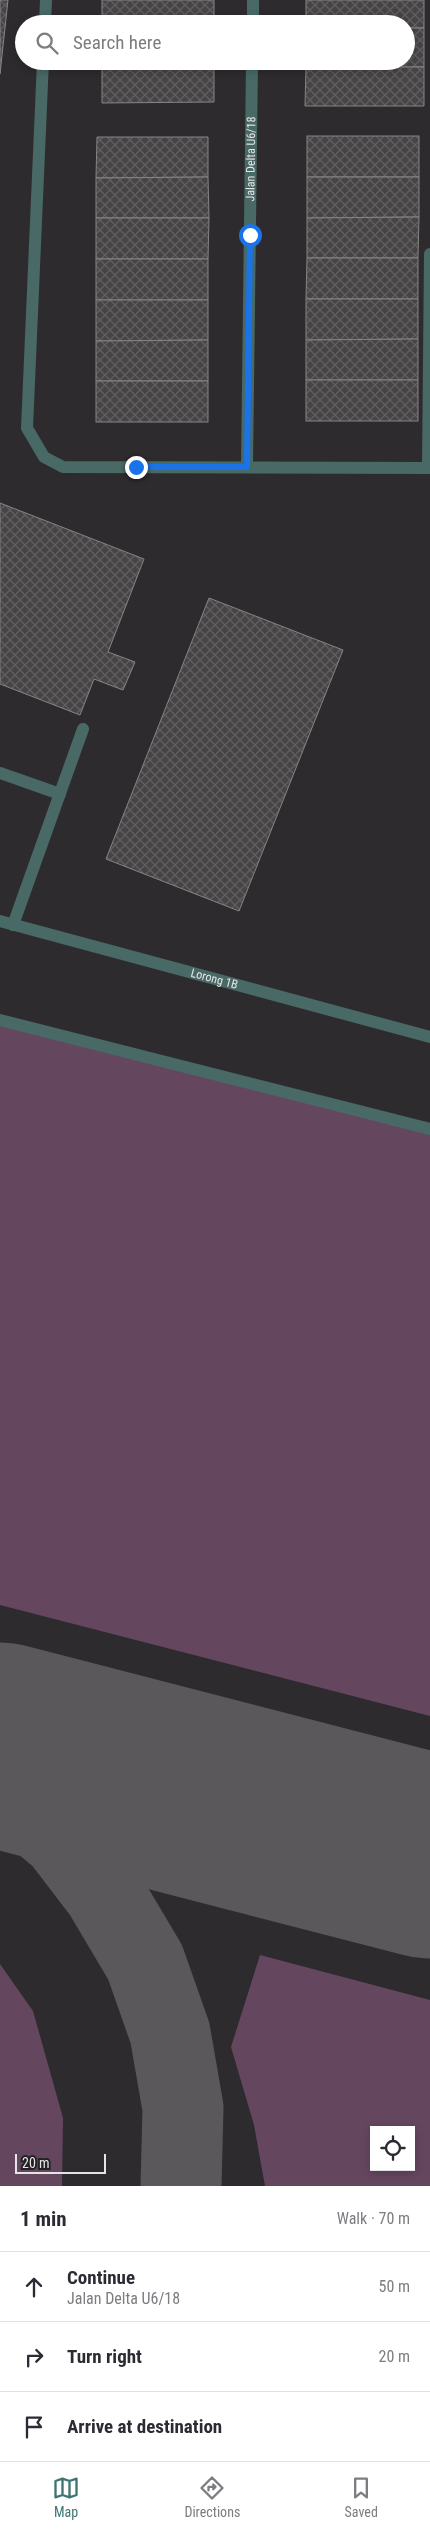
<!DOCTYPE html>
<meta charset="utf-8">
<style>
:root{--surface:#fff;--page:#f2f2f3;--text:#2b2b33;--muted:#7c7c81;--line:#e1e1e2;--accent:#3e7474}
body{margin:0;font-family:"Roboto Condensed",sans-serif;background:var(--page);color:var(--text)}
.controls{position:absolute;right:15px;bottom:15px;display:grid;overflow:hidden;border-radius:0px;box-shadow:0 2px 8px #0003}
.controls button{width:45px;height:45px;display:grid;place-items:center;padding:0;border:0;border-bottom:1px solid var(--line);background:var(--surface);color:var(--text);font:25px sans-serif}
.scale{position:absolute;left:15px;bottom:12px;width:91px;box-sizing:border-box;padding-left:5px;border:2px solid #e6e5e6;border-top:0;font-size:14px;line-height:18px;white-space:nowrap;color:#e6e5e6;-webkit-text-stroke:4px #232123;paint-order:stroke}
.stop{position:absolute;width:15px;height:15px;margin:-11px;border:4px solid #1a73e8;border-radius:50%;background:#fff}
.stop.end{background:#1a73e8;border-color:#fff;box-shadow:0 1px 5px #0008}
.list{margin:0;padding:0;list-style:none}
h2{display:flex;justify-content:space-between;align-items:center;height:65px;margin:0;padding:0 20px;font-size:21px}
h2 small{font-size:16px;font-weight:400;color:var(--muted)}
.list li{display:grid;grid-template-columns:32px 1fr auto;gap:15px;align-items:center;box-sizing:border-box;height:70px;padding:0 20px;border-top:1px solid var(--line)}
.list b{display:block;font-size:19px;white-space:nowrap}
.list p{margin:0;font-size:16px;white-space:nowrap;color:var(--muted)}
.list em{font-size:16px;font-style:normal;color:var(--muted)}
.icon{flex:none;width:28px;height:28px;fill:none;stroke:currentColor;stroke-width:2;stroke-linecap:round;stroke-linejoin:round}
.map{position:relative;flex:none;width:430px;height:2186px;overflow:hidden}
.search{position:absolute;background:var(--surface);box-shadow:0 2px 8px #0003;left:15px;right:15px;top:15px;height:55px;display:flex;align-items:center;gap:12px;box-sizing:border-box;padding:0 18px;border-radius:28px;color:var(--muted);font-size:19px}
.sheet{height:275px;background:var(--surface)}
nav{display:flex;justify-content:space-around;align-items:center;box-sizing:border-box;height:70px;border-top:1px solid var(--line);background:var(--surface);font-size:14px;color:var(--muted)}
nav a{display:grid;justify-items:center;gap:2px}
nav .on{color:var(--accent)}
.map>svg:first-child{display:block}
.green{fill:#65465f;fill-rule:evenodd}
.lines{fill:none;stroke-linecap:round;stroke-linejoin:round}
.taxiway{stroke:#5a585a;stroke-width:81}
.runway{stroke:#5a585a;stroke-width:205}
.building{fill:url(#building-cross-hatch);stroke:#868486}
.minor{stroke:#486966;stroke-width:12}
.route{stroke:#1a73e8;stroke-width:6}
.labels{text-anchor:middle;stroke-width:4;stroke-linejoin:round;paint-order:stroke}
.street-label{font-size:12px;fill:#e6e5e6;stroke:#232123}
</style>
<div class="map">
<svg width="430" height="2186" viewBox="0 0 430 2186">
<defs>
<pattern id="building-cross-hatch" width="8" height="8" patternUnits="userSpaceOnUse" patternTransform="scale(1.25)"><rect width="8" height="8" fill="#474446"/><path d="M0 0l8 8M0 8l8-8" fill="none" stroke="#625f61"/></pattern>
</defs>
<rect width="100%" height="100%" fill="#2d2b2d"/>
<g class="green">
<path d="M0 1018 430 1131V1716L0 1605Z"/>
<path d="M260 1955 430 2000V2186H265L254 2125 231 2047ZM374 2130H411V2167H374Z"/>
<path d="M0 1964 33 2011 63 2118 62 2186H0Z"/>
</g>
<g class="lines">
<path class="taxiway" d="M0 1786 62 1838 104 1893 145 1962 170 2033 183 2108 181 2186"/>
<path class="runway" d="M0 1745 430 1856"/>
</g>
<g class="building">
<path d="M0 0H8L0 74Z"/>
<rect x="102" y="0" width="112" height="24"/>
<path d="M306 0H424V28H406V24H306Z"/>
<path d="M406 28H424V67H306V61H406Z"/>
<path d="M102 61H214V63L102 64Z"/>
<path d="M214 63V102L102 103V64Z"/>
<path d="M306 67H424V106H305Z"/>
<rect x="307" y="136" width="112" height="41"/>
<path d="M97 137H208V177L96 178Z"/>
<path d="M208 177 209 218H96V178Z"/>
<path d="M307 177H419V217L307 218Z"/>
<path d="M419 217 418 258H307V218Z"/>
<path d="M96 218H209L208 259H96Z"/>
<path d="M307 258H418V299H306Z"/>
<rect x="96" y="259" width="112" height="41"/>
<path d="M306 299H418V339L306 340Z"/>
<path d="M96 300H208V340L96 341Z"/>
<path d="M418 339V380H306V340Z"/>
<path d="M208 340V381H96V341Z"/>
<rect x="306" y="380" width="112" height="41"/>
<rect x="96" y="381" width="112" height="41"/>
<path d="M0 503 144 559 108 652 135 662 123 690 94 679 80 715 0 684Z"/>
<path d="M209 598 343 650 239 911 106 859Z"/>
</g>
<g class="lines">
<g class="minor">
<path d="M45 24 46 0"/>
<path d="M253 24V0"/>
<path d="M43 61 27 428 44 457 63 467 430 468"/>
<path id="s1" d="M247 467 252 61"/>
<path d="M428 468 430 254"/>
<path d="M0 773 60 794"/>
<path id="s2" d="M0 921 430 1037"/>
<path d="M13 925 83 729"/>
<path d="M0 1020 430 1129"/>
</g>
</g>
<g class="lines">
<path class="route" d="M136 467H247L250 235"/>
</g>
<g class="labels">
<g class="street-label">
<text dy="4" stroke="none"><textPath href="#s1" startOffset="308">Jalan Delta U6/18</textPath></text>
<text dy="4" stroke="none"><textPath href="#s2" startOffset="222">Lorong 1B</textPath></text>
</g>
</g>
</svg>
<div class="controls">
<button><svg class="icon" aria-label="locate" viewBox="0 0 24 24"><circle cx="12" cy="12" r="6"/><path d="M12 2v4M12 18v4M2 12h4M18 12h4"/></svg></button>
</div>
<div class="scale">20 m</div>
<div class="stop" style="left:250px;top:235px"></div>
<div class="stop end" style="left:136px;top:467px"></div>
<div class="search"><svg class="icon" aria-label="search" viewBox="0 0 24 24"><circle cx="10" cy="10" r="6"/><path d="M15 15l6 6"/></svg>Search here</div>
</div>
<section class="sheet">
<h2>1 min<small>Walk · 70 m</small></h2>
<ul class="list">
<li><svg class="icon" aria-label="ahead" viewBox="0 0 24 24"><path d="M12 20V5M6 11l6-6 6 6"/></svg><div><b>Continue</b><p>Jalan Delta U6/18</p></div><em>50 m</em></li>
<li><svg class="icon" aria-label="right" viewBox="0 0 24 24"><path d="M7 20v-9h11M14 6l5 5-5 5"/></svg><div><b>Turn right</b></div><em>20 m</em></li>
<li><svg class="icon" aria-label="arrive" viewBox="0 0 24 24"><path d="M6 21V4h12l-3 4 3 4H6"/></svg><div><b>Arrive at destination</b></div></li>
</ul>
</section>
<nav>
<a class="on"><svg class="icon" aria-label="map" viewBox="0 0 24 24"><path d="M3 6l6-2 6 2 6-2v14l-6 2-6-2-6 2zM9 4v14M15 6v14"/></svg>Map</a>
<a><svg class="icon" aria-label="directions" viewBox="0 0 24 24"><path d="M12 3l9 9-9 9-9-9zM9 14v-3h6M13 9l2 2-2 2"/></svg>Directions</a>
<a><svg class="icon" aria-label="saved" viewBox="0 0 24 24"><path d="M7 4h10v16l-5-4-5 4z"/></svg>Saved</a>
</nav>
